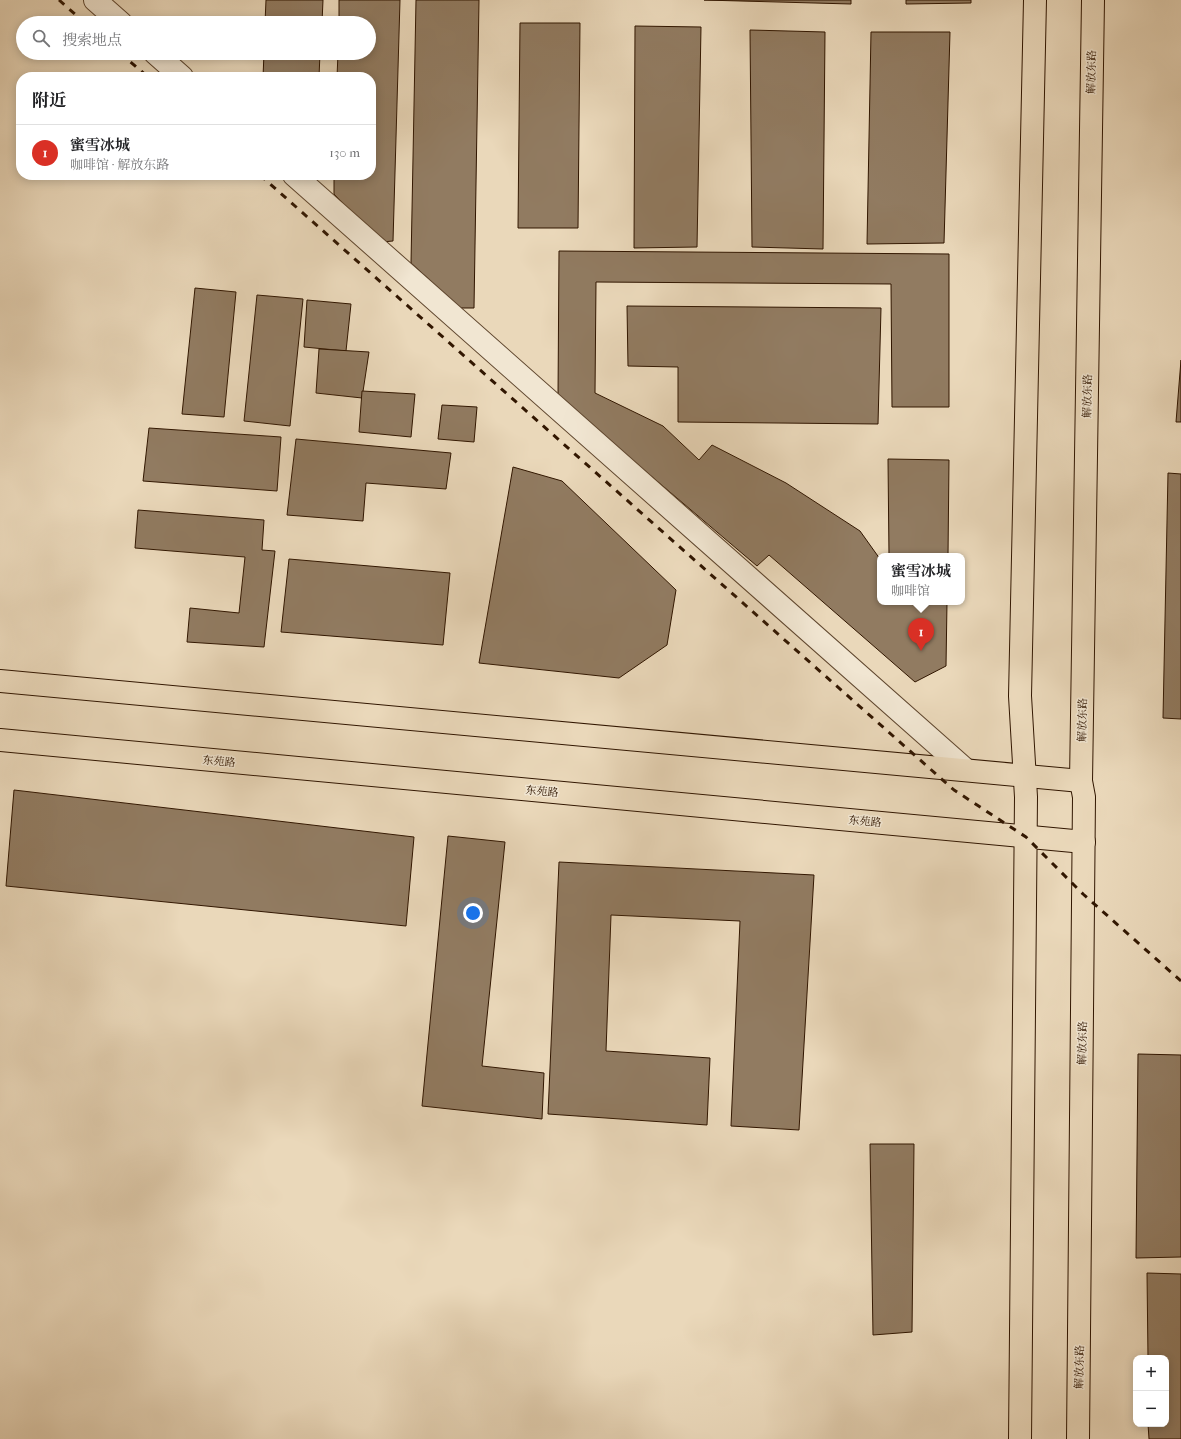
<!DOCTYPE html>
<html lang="zh">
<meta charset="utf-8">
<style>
:root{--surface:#fff;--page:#f6f6f6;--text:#202124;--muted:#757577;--line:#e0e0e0;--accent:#d93025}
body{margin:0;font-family:"IM FELL French Canon","Noto Serif SC",serif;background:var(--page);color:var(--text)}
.controls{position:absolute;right:12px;bottom:12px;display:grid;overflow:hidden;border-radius:8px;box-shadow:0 2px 10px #0003}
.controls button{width:36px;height:36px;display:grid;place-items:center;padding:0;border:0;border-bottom:1px solid var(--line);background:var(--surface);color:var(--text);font:20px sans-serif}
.you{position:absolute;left:473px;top:913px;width:14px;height:14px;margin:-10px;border:3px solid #fff;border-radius:50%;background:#1a73e8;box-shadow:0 0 0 6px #1a73e833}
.badge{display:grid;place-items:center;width:26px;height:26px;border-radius:50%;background:var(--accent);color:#fff;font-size:13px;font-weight:700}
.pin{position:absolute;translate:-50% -33px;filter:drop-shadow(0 1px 2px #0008)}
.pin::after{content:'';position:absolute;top:21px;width:14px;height:12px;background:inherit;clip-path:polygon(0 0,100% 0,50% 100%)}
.popup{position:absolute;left:877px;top:553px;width:88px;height:52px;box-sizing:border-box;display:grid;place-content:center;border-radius:8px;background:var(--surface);filter:drop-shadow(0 1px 3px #0005);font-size:13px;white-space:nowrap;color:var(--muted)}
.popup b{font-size:15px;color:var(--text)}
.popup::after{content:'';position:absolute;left:50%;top:100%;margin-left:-8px;border:8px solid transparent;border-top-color:var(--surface)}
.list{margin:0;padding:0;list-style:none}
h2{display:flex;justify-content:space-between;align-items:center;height:52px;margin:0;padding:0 16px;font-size:17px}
h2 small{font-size:13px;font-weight:400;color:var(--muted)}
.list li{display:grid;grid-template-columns:26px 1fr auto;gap:12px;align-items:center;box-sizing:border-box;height:56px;padding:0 16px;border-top:1px solid var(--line)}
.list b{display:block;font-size:15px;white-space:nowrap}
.list p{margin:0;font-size:13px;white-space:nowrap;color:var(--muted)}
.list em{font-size:13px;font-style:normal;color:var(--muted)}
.icon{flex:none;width:22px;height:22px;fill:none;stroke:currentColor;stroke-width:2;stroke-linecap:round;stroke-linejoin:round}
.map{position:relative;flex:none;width:1181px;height:1439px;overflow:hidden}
.search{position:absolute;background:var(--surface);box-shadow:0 2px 10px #0003;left:16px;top:16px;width:360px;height:44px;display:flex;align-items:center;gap:10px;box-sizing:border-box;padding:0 14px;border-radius:22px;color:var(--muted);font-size:15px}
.panel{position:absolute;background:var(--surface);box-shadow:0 2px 10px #0003;left:16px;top:72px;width:360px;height:108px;border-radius:16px}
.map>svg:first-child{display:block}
.building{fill:#917b61;stroke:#311600}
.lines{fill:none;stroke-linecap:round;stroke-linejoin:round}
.minor-casing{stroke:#5f462e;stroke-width:24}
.major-casing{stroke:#311600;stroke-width:24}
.minor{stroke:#f1e6d2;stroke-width:22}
.major{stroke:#ead8ba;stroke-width:22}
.rail{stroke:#311600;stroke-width:3;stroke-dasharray:7 7;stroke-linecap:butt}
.labels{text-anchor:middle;stroke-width:3;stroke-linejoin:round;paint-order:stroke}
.street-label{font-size:11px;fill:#311600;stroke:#f1e6d2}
</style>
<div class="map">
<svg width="1181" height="1439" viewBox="0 0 1181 1439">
<rect width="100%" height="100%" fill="#ead8ba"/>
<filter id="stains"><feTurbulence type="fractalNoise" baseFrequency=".005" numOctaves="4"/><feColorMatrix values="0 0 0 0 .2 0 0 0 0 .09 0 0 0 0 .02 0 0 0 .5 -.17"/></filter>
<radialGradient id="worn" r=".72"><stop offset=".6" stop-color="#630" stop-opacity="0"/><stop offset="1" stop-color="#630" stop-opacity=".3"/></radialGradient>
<g class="building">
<path d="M266 0H323L322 23H265Z"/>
<path d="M339 0H400L393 241 382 242 334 194V175H371V77H337L338 53H369V23H339Z"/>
<path d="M416 0H479L474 308H460L411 263Z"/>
<path d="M704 0H851V4Z"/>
<path d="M906 0H971V3L906 4Z"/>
<path d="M520 23H580L578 228H518Z"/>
<path d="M635 26 701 27 697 247 634 248Z"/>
<path d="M750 30 825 32 823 249 752 247Z"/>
<path d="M871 32H950L944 243 867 244Z"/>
<path d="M264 53H320L319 77H263Z"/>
<path d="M559 251 949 254V407H892L891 284 596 282 595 393 663 426 699 460 712 445 786 483 860 531 880 559V602H947L946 666 915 682 769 555 757 566 558 397Z"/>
<path d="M195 288 236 292 224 417 182 414Z"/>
<path d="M257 295 303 299 290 426 244 421Z"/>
<path d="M307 300 351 304 346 351 304 347Z"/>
<path d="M627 306 881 308 878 424 678 422V367L628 366Z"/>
<path d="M319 349 369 352 362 398 316 393Z"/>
<path d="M1181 360V422H1176Z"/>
<path d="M362 391 415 394 411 437 359 432Z"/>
<path d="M442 405 477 407 474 442 438 439Z"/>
<path d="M149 428 281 437 277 491 143 481Z"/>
<path d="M296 439 451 453 446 489 366 483 363 521 287 515Z"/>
<path d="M888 459 949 460 948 556H889Z"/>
<path d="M513 467 562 481 676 590 667 645 619 678 479 663Z"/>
<path d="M1168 473 1181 474V719L1163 718Z"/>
<path d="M138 510 264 520 262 550 275 551 264 647 187 642 190 608 239 613 245 557 135 548Z"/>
<path d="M289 559 450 573 443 645 281 632Z"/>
<path d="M14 790 414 837 406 926 6 886Z"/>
<path d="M448 836 505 842 482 1066 544 1073 542 1119 422 1106Z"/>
<path d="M559 862 814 875 799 1130 731 1126 740 921 611 915 606 1051 710 1058 707 1125 548 1114Z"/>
<path d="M1138 1054 1181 1055V1257L1136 1258Z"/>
<path d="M870 1144H914L912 1332 873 1335Z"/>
<path d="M1147 1273 1181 1274V1439H1149L1148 1424H1166V1358H1148Z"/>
</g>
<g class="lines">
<defs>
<g id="minor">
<path d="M95 0 121 23"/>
<path d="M155 53 182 77"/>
<path d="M294 175 966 770"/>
</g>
<g id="major">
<path d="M0 681 1081 781"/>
<path d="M0 740 1084 842"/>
<path d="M1020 1439 1026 797 1020 696 1035 0"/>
<path d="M1078 1439 1084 797 1081 781 1093 0"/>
</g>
</defs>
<use href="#minor" class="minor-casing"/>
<use href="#major" class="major-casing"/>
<use href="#minor" class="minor"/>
<use href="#major" class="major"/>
<g class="rail">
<path d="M59 0 85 23"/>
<path d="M120 53 148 77"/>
<path d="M260 175 954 790 1026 837 1083 894 1181 981"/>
</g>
</g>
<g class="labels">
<g class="street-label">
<text transform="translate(1091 72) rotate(-89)" y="4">解放东路</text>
<text transform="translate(1087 396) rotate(-89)" y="4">解放东路</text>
<text transform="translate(1082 720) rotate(-89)" y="4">解放东路</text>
<text transform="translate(219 761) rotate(5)" y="4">东苑路</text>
<text transform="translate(542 791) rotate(5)" y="4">东苑路</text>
<text transform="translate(865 821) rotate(5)" y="4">东苑路</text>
<text transform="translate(1082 1043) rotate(-89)" y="4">解放东路</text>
<text transform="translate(1079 1367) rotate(-89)" y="4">解放东路</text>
</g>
</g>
<rect width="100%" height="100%" filter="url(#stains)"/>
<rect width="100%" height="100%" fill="url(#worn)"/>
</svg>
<div class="controls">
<button>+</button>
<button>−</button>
</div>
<div class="you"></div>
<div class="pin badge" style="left:921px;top:651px">1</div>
<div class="popup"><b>蜜雪冰城</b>咖啡馆</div>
<div class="search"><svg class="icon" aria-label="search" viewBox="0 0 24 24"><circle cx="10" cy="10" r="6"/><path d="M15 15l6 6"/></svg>搜索地点</div>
<section class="panel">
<h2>附近<small></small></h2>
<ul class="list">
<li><span class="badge">1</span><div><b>蜜雪冰城</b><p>咖啡馆 · 解放东路</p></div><em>130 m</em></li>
</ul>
</section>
</div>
